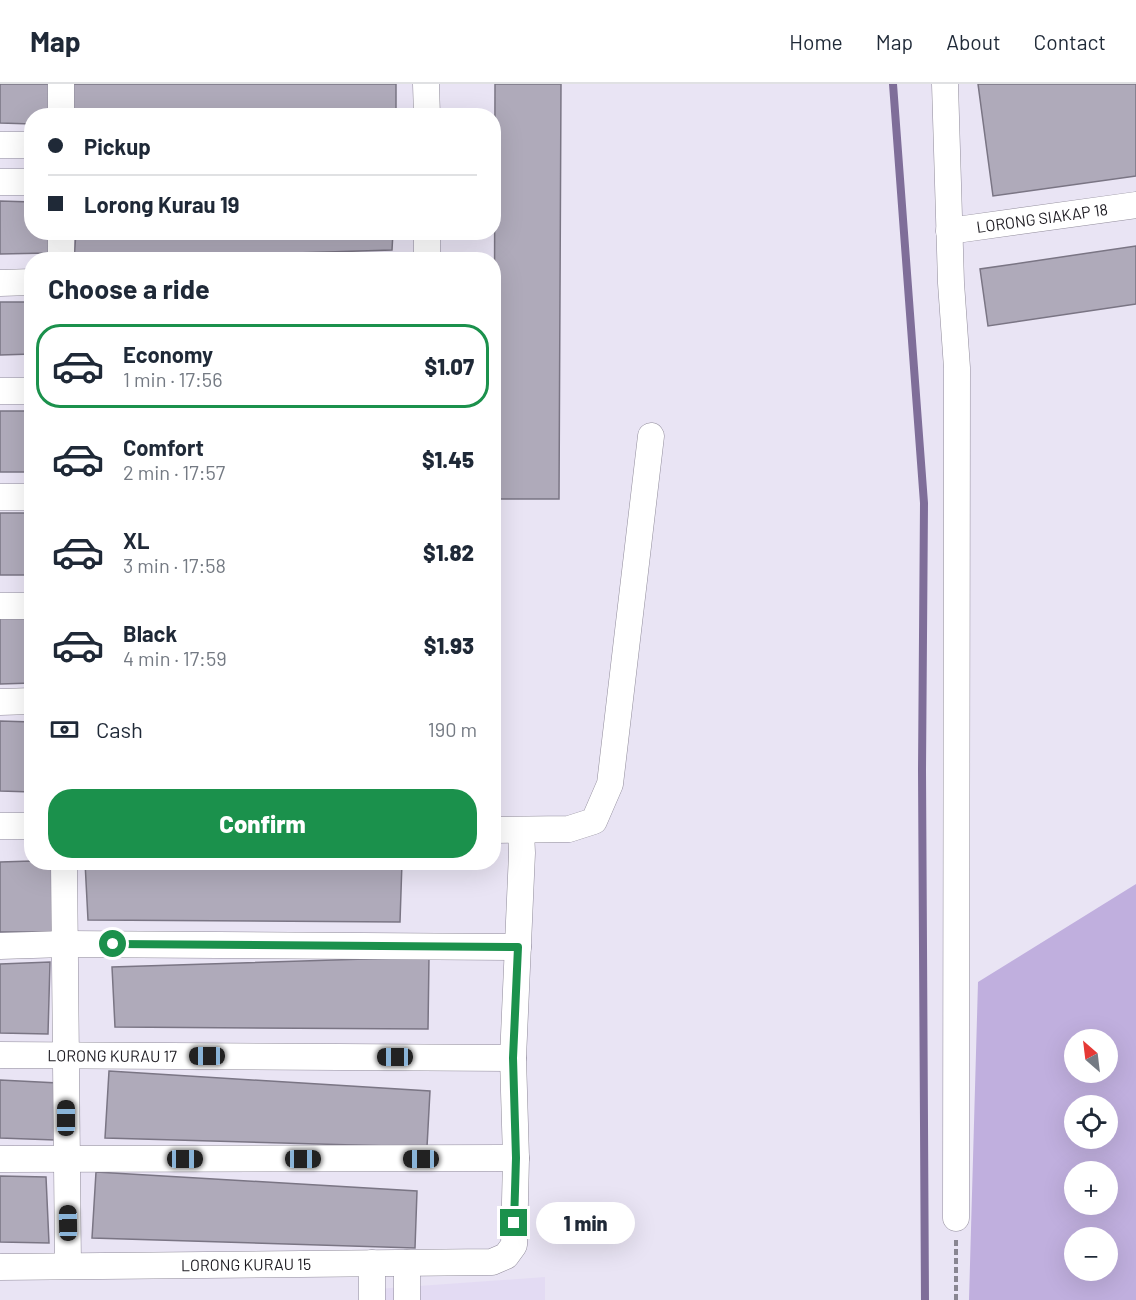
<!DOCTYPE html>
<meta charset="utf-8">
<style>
:root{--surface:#fff;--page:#f6f6f7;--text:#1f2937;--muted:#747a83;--line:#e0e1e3;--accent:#1b914c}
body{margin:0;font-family:Barlow,sans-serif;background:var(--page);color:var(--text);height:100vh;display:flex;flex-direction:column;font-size:22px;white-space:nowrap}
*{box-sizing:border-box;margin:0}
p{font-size:20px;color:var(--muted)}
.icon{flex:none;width:33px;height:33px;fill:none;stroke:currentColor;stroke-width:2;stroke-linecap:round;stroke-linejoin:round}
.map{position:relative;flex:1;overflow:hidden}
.sheet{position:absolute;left:24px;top:168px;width:477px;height:618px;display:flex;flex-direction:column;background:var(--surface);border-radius:24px;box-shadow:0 6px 24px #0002}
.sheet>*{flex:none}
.hud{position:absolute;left:24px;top:24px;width:477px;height:132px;border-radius:24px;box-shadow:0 6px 24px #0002;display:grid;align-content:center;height:132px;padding:0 24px;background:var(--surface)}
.needle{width:39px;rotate:332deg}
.buttons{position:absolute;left:1064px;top:945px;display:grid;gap:12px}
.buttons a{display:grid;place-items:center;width:54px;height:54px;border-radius:50%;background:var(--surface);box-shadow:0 6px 24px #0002;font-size:30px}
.end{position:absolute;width:27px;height:27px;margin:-14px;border:8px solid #1b914c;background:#fff;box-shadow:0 0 0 3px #fff}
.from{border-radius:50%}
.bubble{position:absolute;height:42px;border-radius:21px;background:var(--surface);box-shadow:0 6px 24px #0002;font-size:20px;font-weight:800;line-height:42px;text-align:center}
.car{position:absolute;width:18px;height:36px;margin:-18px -9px;border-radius:8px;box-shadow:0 0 4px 2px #0007;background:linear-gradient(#222 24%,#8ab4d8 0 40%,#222 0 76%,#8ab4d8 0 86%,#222 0)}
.hud b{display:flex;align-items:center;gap:21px;height:57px;font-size:22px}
.hud b+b{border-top:2px solid var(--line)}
.hud i{width:15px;height:15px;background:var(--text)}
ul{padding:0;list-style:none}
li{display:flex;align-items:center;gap:18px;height:84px;margin:0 12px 9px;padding:0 12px;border:3px solid transparent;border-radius:24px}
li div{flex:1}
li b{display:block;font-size:22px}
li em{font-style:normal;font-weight:800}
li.active{border-color:var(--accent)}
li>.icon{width:54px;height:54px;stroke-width:1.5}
h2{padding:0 24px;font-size:27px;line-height:72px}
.pay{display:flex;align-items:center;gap:15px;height:66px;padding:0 24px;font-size:22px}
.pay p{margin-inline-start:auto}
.primary-button{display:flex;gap:12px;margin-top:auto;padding:12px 24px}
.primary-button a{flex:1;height:69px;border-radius:24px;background:var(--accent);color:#fff;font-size:24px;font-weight:800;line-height:69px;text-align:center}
header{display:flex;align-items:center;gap:36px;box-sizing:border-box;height:84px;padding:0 30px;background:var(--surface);border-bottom:2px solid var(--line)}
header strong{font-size:28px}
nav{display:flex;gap:33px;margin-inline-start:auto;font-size:21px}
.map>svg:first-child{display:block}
.built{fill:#e3dbf3}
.green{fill:#c0afde;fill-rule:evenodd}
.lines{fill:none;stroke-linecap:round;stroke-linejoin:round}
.stream{stroke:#7f6e99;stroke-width:8}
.building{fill:#afaaba;stroke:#7a7584;stroke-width:1.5}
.minor-casing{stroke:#908b9a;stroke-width:27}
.path{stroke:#898691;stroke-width:4;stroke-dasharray:6 3;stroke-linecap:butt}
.minor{stroke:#fff;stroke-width:26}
.route{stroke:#1b914c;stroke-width:8}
.labels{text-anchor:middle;stroke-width:4.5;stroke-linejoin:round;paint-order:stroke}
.street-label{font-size:16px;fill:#1c1a20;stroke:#fff}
</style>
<header>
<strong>Map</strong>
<nav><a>Home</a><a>Map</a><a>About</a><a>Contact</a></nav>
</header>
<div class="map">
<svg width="1136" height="1216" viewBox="0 0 1136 1216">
<rect width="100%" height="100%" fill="#e9e4f4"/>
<!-- built -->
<polygon class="built" points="545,1193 545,1216 362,1216 363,1206"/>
<!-- green -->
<path class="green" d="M1136,800V1216H969L978,898ZM1074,956H1107V988H1074ZM1074,1022H1107V1054H1074ZM1074,1088H1107V1120H1074ZM1074,1154H1107V1186H1074Z"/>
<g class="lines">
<!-- stream -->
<polyline class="stream" points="893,0 924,419 922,686 925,1216"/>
</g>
<!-- building -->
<g class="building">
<polygon points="0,0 51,0 51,32 32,32 32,40 0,39"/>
<polygon points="70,0 396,0 396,32 69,32"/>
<polygon points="495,0 561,0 559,415 494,415"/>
<polygon points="978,0 1136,0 1136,92 993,112"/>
<polygon points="0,117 32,118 32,148 50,148 49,169 0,170"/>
<polygon points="76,148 393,148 392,166 74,176"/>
<polygon points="1136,162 1136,220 988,242 980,185"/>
<polygon points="0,218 32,218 32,270 0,271"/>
<rect x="0" y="327" width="32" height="61"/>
<rect x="0" y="429" width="32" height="62"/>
<polygon points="32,527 32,599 0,600 0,528"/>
<polygon points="0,637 32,638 32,708 0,707"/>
<polygon points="32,777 53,778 52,848 0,848 0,778"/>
<polygon points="85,778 402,778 400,838 88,836"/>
<polygon points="429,873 428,945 115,943 112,883"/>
<polygon points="50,878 48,950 0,949 0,880"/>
<polygon points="109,987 430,1007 427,1063 105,1054"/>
<polygon points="0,996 58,999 55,1056 0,1054"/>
<polygon points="96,1088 417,1107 415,1164 92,1154"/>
<polygon points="0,1092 46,1093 49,1159 0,1158"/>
</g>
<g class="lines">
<!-- minor casing -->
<g class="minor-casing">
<g id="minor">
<polyline points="61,0 61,32"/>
<polyline points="426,0 427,32"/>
<polyline points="945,0 951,199 957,284 956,1134"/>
<polyline points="0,61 32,61"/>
<polyline points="0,98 32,98"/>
<path id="s1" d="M949,147L1136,121"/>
<polyline points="61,148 61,176"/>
<polyline points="427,148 427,176"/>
<polyline points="0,199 32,198"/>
<polyline points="0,307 32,307"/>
<polyline points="0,413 32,413"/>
<polyline points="0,522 32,522"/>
<polyline points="0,618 32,617"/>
<polyline points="0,742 32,742"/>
<polyline points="494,746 569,745 594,737 610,700 651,352"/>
<polyline points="64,778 68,1181"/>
<polyline points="0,862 65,860 518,863"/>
<path id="s2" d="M0,971L513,974"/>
<polyline points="0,1075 516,1074"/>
<polyline points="407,1179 407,1216"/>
<path id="s3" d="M0,1183L492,1178L506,1172L514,1161L516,1074L513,974L522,769L521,747"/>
<polyline points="372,1216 372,1179"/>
</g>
</g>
<!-- path -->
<polyline class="path" points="956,1216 956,1156"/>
<!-- minor -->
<use href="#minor" class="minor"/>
</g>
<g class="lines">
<!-- route -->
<polyline class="route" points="113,860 518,863 513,974 516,1074 514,1139"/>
</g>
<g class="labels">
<!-- street labels -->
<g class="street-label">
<text dy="6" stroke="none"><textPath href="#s1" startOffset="94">LORONG SIAKAP 18</textPath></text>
<text dy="6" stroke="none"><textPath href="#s2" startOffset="112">LORONG KURAU 17</textPath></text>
<text dy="6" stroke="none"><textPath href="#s3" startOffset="246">LORONG KURAU 15</textPath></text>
</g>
</g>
</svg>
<div class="buttons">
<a><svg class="needle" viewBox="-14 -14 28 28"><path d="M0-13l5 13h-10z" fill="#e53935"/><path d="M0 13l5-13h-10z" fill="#747a83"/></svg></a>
<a><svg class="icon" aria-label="locate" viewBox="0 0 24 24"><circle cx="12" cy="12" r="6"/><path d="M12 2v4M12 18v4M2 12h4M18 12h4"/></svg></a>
<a>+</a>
<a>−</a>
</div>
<i class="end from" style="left:113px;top:860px"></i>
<i class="end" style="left:514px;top:1139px"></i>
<div class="bubble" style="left:536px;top:1118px;width:99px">1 min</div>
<i class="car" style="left:207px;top:972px;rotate:270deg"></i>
<i class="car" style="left:395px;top:973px;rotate:270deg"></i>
<i class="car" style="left:66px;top:1034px;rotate:0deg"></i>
<i class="car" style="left:185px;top:1075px;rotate:90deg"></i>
<i class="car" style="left:303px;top:1075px;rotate:90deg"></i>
<i class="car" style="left:421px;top:1075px;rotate:270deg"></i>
<i class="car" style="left:68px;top:1139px;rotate:359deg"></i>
<div class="hud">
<b><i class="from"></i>Pickup</b>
<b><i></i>Lorong Kurau 19</b>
</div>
<section class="sheet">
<h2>Choose a ride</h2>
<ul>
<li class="active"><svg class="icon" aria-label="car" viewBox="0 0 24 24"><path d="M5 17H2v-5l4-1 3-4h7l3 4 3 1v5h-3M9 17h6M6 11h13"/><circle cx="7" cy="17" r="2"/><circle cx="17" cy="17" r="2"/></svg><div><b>Economy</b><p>1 min · 17:56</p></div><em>$1.07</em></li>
<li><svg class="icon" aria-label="car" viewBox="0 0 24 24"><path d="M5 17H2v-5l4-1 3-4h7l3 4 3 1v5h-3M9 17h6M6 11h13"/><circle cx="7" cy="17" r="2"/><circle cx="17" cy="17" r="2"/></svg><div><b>Comfort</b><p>2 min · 17:57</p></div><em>$1.45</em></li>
<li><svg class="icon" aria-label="car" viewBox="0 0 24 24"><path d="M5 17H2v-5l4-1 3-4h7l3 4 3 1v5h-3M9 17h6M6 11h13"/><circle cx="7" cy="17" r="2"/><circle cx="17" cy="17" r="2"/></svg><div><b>XL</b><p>3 min · 17:58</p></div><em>$1.82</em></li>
<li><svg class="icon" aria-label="car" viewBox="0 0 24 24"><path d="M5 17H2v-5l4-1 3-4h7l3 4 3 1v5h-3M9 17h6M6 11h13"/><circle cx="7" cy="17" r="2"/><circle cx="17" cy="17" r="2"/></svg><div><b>Black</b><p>4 min · 17:59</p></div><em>$1.93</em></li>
</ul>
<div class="pay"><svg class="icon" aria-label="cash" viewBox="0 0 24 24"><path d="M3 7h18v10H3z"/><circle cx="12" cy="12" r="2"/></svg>Cash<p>190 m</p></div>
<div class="primary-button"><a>Confirm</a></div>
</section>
</div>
